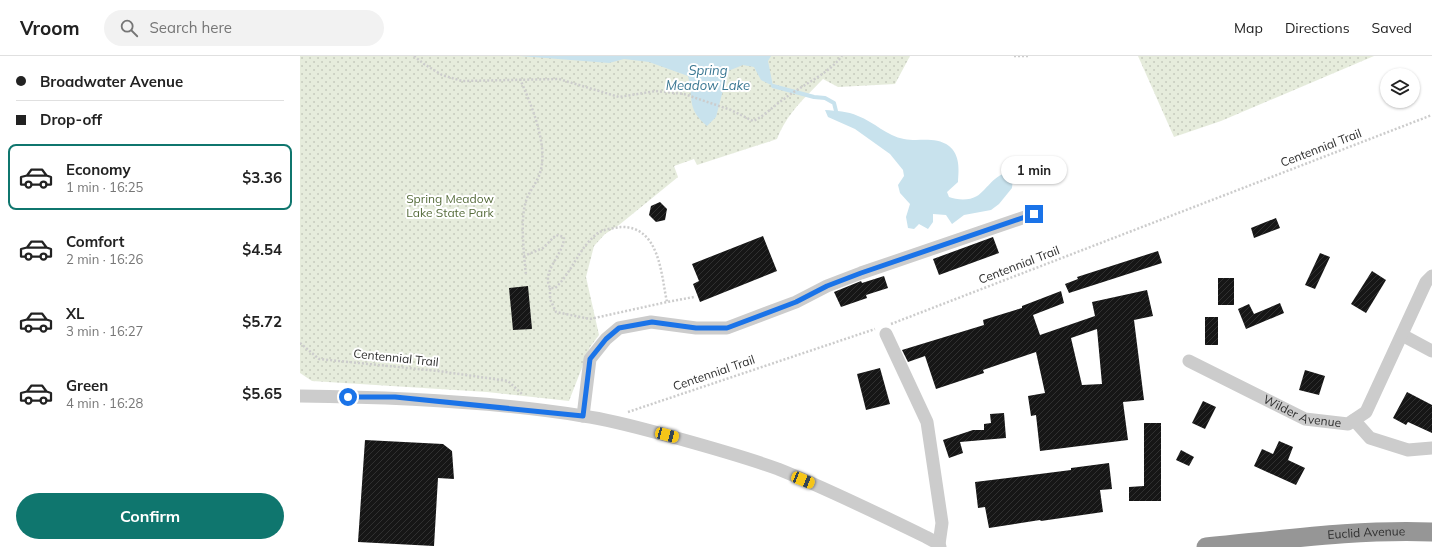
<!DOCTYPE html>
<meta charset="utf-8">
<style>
:root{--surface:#fff;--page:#f2f2f2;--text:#222;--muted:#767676;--line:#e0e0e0;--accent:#0f766e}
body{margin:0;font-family:Mulish,sans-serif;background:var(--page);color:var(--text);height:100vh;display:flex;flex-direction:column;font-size:15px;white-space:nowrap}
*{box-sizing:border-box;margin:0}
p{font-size:13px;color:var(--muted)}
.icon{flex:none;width:22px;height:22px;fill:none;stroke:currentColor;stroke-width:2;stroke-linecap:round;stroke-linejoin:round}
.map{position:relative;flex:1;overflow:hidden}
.sheet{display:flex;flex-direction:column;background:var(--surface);width:300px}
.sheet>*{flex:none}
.banner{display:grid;align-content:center;height:88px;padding:0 16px;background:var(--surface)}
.tools{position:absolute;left:1080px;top:12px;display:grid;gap:8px}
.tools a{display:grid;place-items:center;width:40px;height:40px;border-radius:50%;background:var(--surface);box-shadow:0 1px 3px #0004;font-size:20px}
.end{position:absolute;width:18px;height:18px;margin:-9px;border:5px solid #1a73e8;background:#fff;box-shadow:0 0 0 2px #fff}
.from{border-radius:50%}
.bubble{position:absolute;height:28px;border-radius:14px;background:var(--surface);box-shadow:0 1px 3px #0004;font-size:13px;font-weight:700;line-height:28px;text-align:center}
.car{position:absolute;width:12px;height:24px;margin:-12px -6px;border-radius:5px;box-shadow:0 0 3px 1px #0007;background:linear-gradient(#f5c518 24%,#345 0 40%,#f5c518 0 76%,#345 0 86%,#f5c518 0)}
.banner b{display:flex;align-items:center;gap:14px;height:38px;font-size:15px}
.banner b+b{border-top:1px solid var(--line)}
.banner i{width:10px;height:10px;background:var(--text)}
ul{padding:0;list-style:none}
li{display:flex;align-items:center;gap:12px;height:66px;margin:0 8px 6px;padding:0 8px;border:2px solid transparent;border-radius:8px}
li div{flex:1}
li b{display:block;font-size:15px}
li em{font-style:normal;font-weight:700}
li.active{border-color:var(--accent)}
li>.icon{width:36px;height:36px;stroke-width:1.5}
.action{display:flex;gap:8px;margin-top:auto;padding:8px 16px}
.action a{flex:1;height:46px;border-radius:24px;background:var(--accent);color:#fff;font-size:16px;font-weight:700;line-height:46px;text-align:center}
header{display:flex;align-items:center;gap:24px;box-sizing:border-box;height:56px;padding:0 20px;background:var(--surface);border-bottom:1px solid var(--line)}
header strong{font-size:19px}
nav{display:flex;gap:22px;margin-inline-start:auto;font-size:14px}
.search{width:280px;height:36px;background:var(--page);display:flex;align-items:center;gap:10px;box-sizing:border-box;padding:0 14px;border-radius:22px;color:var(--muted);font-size:15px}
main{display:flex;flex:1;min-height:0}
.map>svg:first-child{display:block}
.grass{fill:url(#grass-dots)}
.water{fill:#c8e2ed}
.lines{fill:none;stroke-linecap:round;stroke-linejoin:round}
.stream{stroke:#c8e2ed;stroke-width:4}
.building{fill:url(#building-hatch);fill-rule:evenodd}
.path{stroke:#ccc;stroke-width:2.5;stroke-dasharray:2 2;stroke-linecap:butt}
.minor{stroke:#ccc;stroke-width:13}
.highway{stroke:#969696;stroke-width:19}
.route{stroke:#1a73e8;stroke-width:5}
.labels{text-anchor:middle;stroke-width:4;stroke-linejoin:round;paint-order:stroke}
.street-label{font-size:12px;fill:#2f2f2f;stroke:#fff}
.park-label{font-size:12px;fill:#566c3b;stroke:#fff}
.water-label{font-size:13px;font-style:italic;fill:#3b7893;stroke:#fff}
</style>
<header>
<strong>Vroom</strong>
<div class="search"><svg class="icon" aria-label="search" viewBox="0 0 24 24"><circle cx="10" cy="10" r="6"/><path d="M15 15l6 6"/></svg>Search here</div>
<nav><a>Map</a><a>Directions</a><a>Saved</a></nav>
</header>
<main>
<section class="sheet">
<div class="banner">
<b><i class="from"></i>Broadwater Avenue</b>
<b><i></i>Drop-off</b>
</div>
<ul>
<li class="active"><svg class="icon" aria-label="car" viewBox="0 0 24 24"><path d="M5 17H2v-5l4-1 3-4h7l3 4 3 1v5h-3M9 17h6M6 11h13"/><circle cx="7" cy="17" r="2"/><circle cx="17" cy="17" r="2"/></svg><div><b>Economy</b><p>1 min · 16:25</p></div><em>$3.36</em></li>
<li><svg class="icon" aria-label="car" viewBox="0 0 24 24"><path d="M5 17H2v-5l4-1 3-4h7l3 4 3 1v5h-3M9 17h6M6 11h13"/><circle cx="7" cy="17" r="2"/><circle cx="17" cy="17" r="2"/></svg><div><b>Comfort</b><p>2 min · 16:26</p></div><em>$4.54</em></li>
<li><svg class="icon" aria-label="car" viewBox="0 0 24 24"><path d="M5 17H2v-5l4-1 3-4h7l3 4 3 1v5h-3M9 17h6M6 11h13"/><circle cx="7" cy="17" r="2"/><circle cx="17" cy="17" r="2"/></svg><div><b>XL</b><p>3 min · 16:27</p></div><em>$5.72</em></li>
<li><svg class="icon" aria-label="car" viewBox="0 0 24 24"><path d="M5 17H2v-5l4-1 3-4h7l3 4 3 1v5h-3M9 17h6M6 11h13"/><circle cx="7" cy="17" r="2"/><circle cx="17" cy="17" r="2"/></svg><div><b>Green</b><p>4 min · 16:28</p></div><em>$5.65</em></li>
</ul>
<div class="action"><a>Confirm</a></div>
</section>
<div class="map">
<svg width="1132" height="491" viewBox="0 0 1132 491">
<defs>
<pattern id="grass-dots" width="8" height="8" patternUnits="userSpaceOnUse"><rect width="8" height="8" fill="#e6ecdc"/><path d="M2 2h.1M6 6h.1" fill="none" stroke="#c6cbbd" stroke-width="1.8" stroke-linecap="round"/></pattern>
<pattern id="building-hatch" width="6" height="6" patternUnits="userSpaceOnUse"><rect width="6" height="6" fill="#161616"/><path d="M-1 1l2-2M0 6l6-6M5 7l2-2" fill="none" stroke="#303030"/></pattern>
</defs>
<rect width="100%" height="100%" fill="#fff"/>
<!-- grass -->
<g class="grass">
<path d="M0,0H610L595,28L538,31L523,23C503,44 488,56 477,83L397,109L394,103L374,110L378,121L319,169L305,178L294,190L286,221L299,279L290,291L269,345L187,336L12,325L0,317Z"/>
<polygon points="838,0 1074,0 921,65 874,81"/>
</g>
<!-- water -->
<g class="water">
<path d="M220,0H471L468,5L473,30L461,24L454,11L443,9L428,15L416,61L407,70C386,52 394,44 388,20L349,6L324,3L309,7Z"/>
<path d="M525,54C537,55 547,55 558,60C574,66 587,80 604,83C619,86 635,80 649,90C660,99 659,113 658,126L647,136L649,141C657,144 669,145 677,140C686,135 702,107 713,122L712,132L699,148L691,154L664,159L652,168L646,159L633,158V166L628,173L619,168L614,173L608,172L606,161L610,148L600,137L598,129L604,120L603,114L590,98L555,73L528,61Z"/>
</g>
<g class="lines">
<!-- stream -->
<polyline class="stream" points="473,30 514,41 525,42 534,47 536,55"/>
</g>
<!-- building -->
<g class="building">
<polygon points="360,146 367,153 365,164 356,166 349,159 351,150"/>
<polygon points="976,162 980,172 954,182 951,172"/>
<polygon points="463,180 477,215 400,246 393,228 399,225 392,208"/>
<polygon points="693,181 699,197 639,219 633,203"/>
<polygon points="858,195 862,207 769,237 765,228 778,223 777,221"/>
<polygon points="1020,197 1030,201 1015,233 1005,229"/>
<polygon points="1072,215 1086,224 1066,257 1051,248"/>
<polygon points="584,220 588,232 566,239 567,242 541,251 534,236 561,225 562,227"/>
<rect x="918" y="222" width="16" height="27"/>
<polygon points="228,230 232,273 213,274 209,232"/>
<path d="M847,234L853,260L834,264L844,344L823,346L828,384L740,395L736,359L731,360L728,340L745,337L736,296L683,314L684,317L636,333L625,300L608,306L602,294L684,269L683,264L722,252V250L761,235L764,247L733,259L740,279L795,260L792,246ZM797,273L802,328L782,329L771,282Z"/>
<polygon points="980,247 984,257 946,273 938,253 949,248 954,258"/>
<rect x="905" y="261" width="13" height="28"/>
<polygon points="580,312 590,348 566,354 557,318"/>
<polygon points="1005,314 1025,320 1019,339 999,334"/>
<polygon points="1107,336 1132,349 1132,377 1108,366 1106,369 1093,362"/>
<polygon points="903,345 916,351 905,373 892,367"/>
<polygon points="704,357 706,382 660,386 663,397 649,402 643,384 673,374 684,374 684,368 691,367 690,358"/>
<polygon points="844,367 861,367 861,445 829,445 829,431 844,430"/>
<polygon points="65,384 143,388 152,395 154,423 138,422 134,490 58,486"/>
<polygon points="979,385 993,391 988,404 1005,412 996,429 954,410 962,393 973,398"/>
<polygon points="881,394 894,401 889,410 876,404"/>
<polygon points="809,407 812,433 800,434 803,456 741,465 740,464 689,472 685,451 678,452 675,426 771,414 771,412"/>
</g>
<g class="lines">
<!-- path -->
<g class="path">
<path d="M114,0L124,8L142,19L162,25L259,23L319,41L356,35L384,38L431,54L453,65C465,60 473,50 484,43C503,28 526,20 542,0"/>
<polyline points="714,0 730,0"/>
<path d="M220,23C231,48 249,90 240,117C237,127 229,135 226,145C221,161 223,182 224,200L243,192L256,179L264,181C264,199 241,214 250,232H255C272,217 279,191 298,177C304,173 314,172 321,171C360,170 361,219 367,246L394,241"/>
<polyline points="224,200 226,219"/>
<polyline points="250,232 250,243 256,256 290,263 367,246"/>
<polyline points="591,268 1132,59"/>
<polyline points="0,287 19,303 138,315 208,325 223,339"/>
<polyline points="328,356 575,273"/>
</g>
<!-- minor -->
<g class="minor">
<polyline points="586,278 627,366 642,467 639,488"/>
<polyline points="1102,279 1132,295"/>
<path id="s1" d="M889,305L1005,363L1048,368L1066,356L1126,226L1132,220"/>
<path d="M0,340C94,341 190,345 283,360C312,364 340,372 369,380C405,390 442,400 478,413C528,433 577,457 626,481L639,488L640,491"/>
<polyline points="283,360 290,303 306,283 319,272 351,266 396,272 427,272 496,246 527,230 561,217 734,158"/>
<polyline points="1054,364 1070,382 1108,394 1132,392"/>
</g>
<!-- highway -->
<path class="highway" id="s2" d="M906,491C981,484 1057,473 1132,476"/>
</g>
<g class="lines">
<!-- route -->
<polyline class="route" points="48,341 95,341 283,360 290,303 306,283 319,272 352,266 396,272 427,272 496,246 527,230 561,217 734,158"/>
</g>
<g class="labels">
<!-- street labels -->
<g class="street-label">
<text transform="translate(1021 92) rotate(-21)" y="4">Centennial Trail</text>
<text transform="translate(719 209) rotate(-21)" y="4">Centennial Trail</text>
<text transform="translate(96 302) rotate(6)" y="4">Centennial Trail</text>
<text transform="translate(414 317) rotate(-19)" y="4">Centennial Trail</text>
<text dy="4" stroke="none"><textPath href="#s1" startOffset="125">Wilder Avenue</textPath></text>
<text dy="4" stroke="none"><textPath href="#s2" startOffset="161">Euclid Avenue</textPath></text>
</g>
<!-- park labels -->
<g class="park-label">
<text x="150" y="147">Spring Meadow<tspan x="150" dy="14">Lake State Park</tspan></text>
</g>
<!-- water labels -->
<g class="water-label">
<text x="408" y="19">Spring<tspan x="408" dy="15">Meadow Lake</tspan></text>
</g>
</g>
</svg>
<div class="tools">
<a><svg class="icon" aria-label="layers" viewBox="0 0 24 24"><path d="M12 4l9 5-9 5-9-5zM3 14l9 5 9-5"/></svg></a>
</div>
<i class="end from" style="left:48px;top:341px"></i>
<i class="end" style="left:734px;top:158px"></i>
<div class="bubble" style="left:701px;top:100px;width:66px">1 min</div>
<i class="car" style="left:367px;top:379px;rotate:105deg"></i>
<i class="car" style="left:503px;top:424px;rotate:112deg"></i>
</div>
</main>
